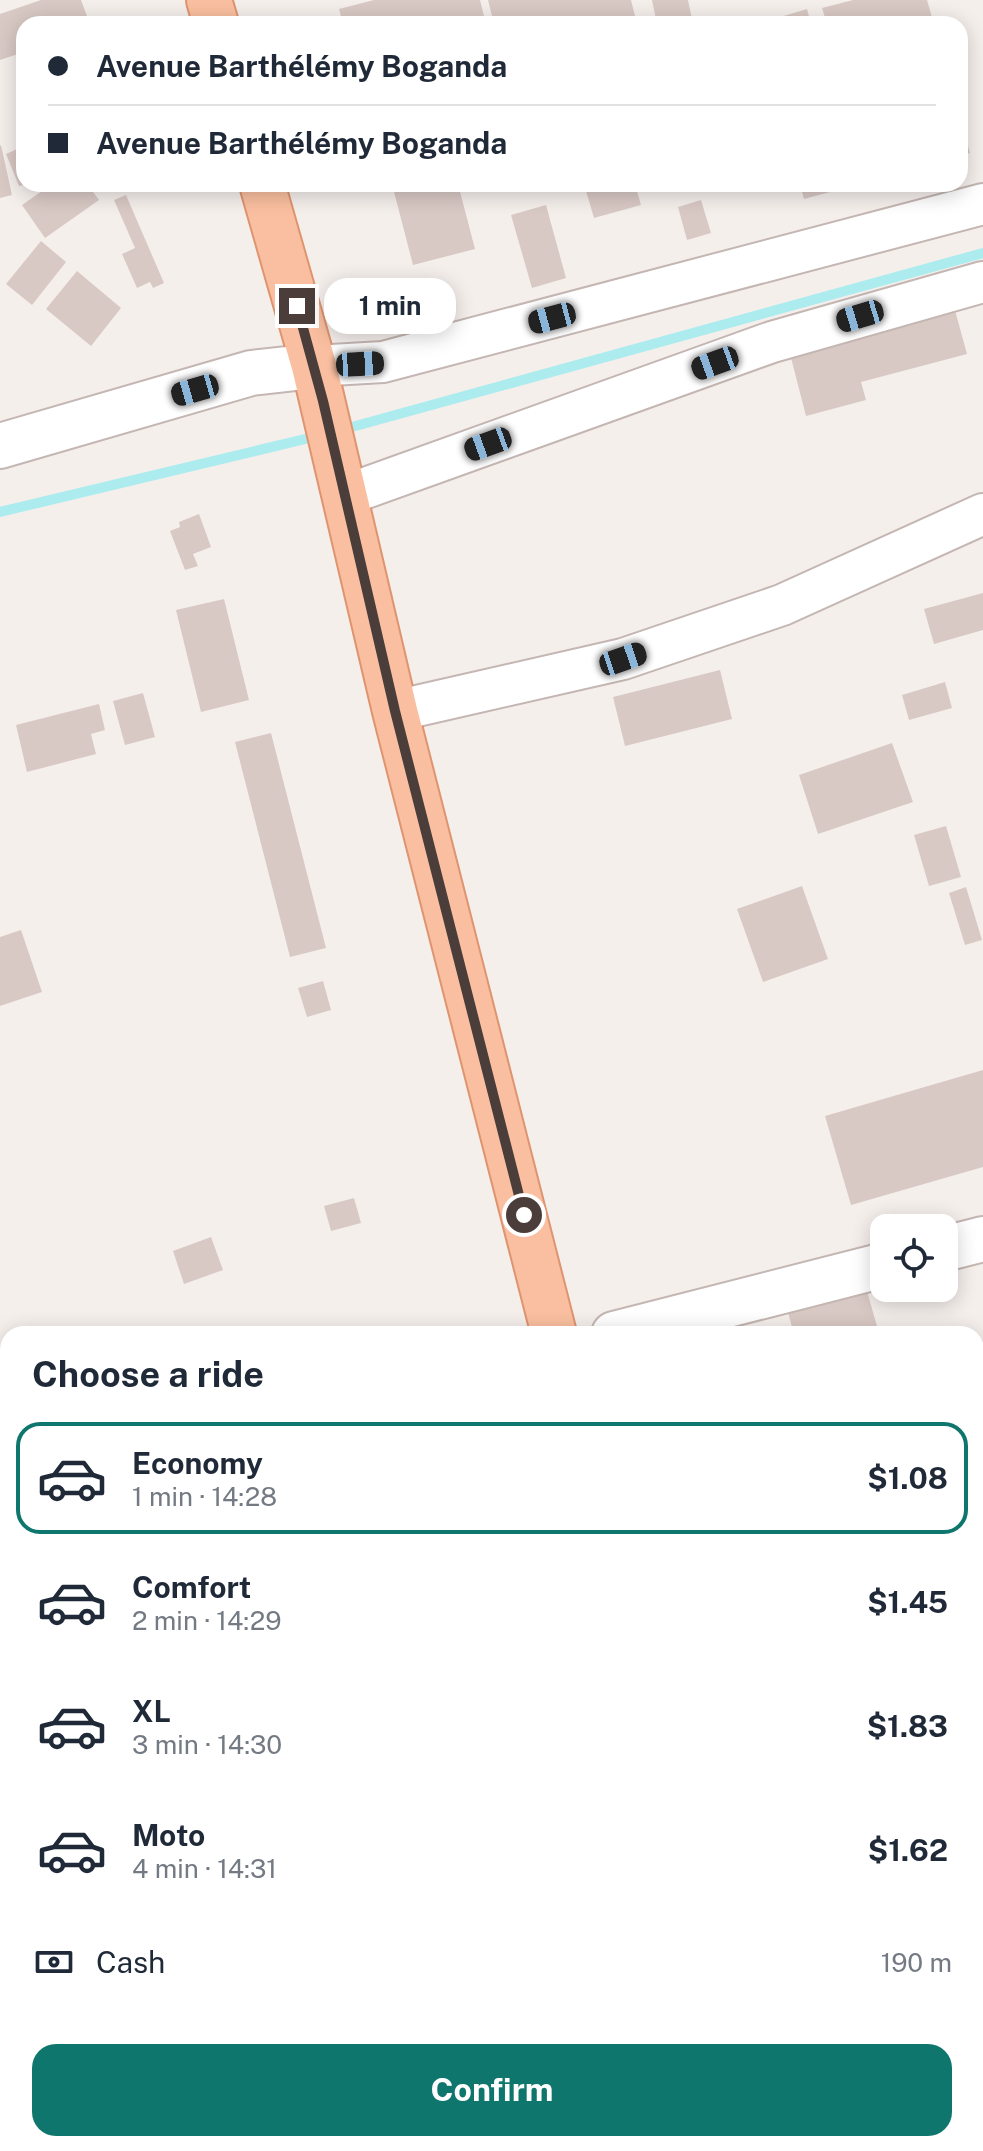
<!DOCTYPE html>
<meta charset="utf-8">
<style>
:root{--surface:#fff;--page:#f2f2f3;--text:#1f2937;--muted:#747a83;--line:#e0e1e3;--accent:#0f766e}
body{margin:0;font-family:"Public Sans",sans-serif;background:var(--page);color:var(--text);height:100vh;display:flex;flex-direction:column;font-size:30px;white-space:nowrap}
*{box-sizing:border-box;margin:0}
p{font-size:26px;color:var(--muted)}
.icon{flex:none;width:44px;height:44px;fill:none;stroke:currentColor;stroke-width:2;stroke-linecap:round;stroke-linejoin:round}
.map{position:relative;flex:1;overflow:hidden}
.panel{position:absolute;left:0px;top:1326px;width:984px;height:826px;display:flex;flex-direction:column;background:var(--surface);border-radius:24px 24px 0 0;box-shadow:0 4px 20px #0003}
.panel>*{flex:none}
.hud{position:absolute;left:16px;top:16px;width:952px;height:176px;border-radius:24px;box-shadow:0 4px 20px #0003;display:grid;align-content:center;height:176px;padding:0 32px;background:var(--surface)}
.buttons{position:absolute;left:870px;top:1214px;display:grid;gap:16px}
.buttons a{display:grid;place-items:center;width:88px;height:88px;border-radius:16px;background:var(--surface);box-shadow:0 4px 20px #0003;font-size:40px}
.end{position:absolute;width:36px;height:36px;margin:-18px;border:10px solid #4a3d3a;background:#fff;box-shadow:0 0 0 4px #fff}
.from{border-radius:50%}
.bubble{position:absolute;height:56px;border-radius:24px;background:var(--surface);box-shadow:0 4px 20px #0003;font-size:26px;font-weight:700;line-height:56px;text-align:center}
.car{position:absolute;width:24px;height:48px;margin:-24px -12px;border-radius:10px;box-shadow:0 0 6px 2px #0007;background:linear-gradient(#222 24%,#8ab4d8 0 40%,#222 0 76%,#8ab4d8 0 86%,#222 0)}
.hud b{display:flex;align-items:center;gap:28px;height:76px;font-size:30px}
.hud b+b{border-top:2px solid var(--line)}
.hud i{width:20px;height:20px;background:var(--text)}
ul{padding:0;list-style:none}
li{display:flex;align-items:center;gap:24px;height:112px;margin:0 16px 12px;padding:0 16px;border:4px solid transparent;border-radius:24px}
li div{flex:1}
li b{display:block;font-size:30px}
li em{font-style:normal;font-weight:700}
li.active{border-color:var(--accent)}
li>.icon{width:72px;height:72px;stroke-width:1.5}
h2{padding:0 32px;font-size:36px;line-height:96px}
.pay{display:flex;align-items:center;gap:20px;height:88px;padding:0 32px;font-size:30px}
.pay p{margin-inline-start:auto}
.cta{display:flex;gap:16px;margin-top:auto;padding:16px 32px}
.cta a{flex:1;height:92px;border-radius:24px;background:var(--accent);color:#fff;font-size:32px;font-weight:700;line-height:92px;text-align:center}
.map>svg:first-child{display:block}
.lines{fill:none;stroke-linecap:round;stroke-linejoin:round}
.stream{stroke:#acecee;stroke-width:10}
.building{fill:#d9c9c5}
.service-casing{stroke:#c4b6b2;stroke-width:24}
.minor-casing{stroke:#c4b6b2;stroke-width:44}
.tertiary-casing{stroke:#c4b6b2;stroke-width:48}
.primary-casing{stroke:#df9470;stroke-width:48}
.service{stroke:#fff;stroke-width:20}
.minor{stroke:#fff;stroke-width:40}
.tertiary{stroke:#fff;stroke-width:44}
.primary{stroke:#fabfa0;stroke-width:44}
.route{stroke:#4a3d3a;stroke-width:10}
</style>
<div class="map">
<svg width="983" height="2151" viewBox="0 0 983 2151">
<rect width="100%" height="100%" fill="#f5efec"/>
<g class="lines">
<!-- stream -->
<g class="stream">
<polyline points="341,430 983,253"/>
<polyline points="0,512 322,435"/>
</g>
</g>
<!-- building -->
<g class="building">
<polygon points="41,0 81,0 90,24 24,24 24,52 0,60 0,14"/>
<polygon points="374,0 480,0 486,24 343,24 339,9"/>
<polygon points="488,0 631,0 637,24 494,24"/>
<polygon points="652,0 688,0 693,24 657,24"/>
<polygon points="853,0 927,0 934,24 827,24 822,8"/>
<polygon points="807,9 811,24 760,24 760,23"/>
<polygon points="960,119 970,153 960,156"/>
<polygon points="1,145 12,195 0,198 0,146"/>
<polygon points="24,146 24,185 19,186 6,154"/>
<polygon points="52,184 87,184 99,200 45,238 22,205"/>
<polygon points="392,184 458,184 475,249 413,265"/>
<polygon points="584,184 635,184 641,205 594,218"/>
<polygon points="800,184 855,184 856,185 804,199"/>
<polygon points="126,195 164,283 153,288 150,282 137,288 122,254 135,248 114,200"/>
<polygon points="701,200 711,233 687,240 678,207"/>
<polygon points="546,205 566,278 532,288 511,215"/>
<polygon points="41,241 66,262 32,305 6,284"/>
<polygon points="77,271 121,308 91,346 46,309"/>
<polygon points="953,303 967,354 861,382 866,400 806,416 788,346"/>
<polygon points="199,514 211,547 193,554 198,566 185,570 170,531 180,527 179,522"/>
<polygon points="983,593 983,630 934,644 924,609"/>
<polygon points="224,599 249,700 201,712 176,610"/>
<polygon points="720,670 732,719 625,746 613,697"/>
<polygon points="945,682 952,708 909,720 902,695"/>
<polygon points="143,693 155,737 125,745 113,701"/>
<polygon points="99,704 105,730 91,734 96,754 27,772 16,725"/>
<polygon points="271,733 326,948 290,957 235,742"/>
<polygon points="892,743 913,802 818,834 799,775"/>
<polygon points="946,826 961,877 929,886 914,835"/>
<polygon points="802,886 828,959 763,982 737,909"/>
<polygon points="966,887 982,940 965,945 949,893"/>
<polygon points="21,930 42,992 0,1006 0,937"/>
<polygon points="323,981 331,1010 307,1017 298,988"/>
<polygon points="983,1070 983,1167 851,1205 825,1116"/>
<polygon points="354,1198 361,1223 331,1231 324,1206"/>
<polygon points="211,1237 223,1270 184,1284 173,1251"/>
<polygon points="866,1288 877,1326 848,1334 794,1334 787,1309"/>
<polygon points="983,1429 983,1540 976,1541 976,1431"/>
<polygon points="983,1708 983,1791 976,1776 976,1711"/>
<polygon points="133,2144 202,2144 202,2145 178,2151 134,2151"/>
<polygon points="409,2144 628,2144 629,2151 386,2151"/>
</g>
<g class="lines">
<!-- service casing -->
<g class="service-casing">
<polyline id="service" points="976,2107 983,2108"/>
</g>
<!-- minor casing -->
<g class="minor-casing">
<g id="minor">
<polyline points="314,366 383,362 983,204"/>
<polyline points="346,495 772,342 983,282"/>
<polyline points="395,711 623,659 782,605 983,514"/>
<polyline points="0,1811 8,1808"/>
</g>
</g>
<!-- tertiary casing -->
<g class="tertiary-casing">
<g id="tertiary">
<polyline points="0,446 251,373 314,366"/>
<polyline points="944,1249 983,1239"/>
<polyline points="614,1334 884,1265"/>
</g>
</g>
<!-- primary casing -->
<g class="primary-casing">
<g id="primary">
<polyline points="209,0 216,24"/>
<polyline points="262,184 314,366 395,711 554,1334"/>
<polyline points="762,2144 764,2151"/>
</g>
</g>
<!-- service -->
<use href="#service" class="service"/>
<!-- minor -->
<use href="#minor" class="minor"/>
<!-- tertiary -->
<use href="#tertiary" class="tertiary"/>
<!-- primary -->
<use href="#primary" class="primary"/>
</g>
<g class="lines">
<!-- route -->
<polyline class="route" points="297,306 323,401 395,711 524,1215"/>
</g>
</svg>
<div class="buttons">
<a><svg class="icon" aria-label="locate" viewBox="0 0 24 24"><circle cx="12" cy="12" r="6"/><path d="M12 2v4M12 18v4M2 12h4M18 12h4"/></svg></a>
</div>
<i class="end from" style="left:524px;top:1215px"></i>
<i class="end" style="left:297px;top:306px"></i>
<div class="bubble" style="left:324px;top:278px;width:132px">1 min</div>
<i class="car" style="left:860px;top:316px;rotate:253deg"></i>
<i class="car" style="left:552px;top:318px;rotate:255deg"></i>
<i class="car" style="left:715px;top:363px;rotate:250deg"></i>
<i class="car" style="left:360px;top:364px;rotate:87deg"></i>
<i class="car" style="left:195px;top:390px;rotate:254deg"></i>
<i class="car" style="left:488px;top:444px;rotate:250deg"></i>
<i class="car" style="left:623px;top:659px;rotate:71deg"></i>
<div class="hud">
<b><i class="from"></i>Avenue Barthélémy Boganda</b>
<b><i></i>Avenue Barthélémy Boganda</b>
</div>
<section class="panel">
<h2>Choose a ride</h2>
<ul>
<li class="active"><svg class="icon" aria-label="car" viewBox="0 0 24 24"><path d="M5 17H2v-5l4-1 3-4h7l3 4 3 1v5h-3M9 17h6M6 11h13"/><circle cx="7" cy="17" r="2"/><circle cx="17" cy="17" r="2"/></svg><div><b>Economy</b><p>1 min · 14:28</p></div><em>$1.08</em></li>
<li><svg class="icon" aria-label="car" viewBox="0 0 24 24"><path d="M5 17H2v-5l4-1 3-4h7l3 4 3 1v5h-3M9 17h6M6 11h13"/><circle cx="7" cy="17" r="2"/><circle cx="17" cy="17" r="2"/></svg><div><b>Comfort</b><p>2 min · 14:29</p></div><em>$1.45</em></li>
<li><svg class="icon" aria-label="car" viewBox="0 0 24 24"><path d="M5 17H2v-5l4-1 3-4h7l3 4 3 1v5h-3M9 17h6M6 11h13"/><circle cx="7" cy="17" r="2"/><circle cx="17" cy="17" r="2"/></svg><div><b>XL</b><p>3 min · 14:30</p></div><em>$1.83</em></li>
<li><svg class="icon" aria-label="car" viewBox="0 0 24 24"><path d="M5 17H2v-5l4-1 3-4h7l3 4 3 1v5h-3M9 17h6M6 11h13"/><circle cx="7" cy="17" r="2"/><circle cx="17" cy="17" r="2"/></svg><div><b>Moto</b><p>4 min · 14:31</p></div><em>$1.62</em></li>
</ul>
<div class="pay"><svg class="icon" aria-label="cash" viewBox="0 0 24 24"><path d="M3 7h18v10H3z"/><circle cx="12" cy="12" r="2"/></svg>Cash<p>190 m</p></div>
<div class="cta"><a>Confirm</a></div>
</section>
</div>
